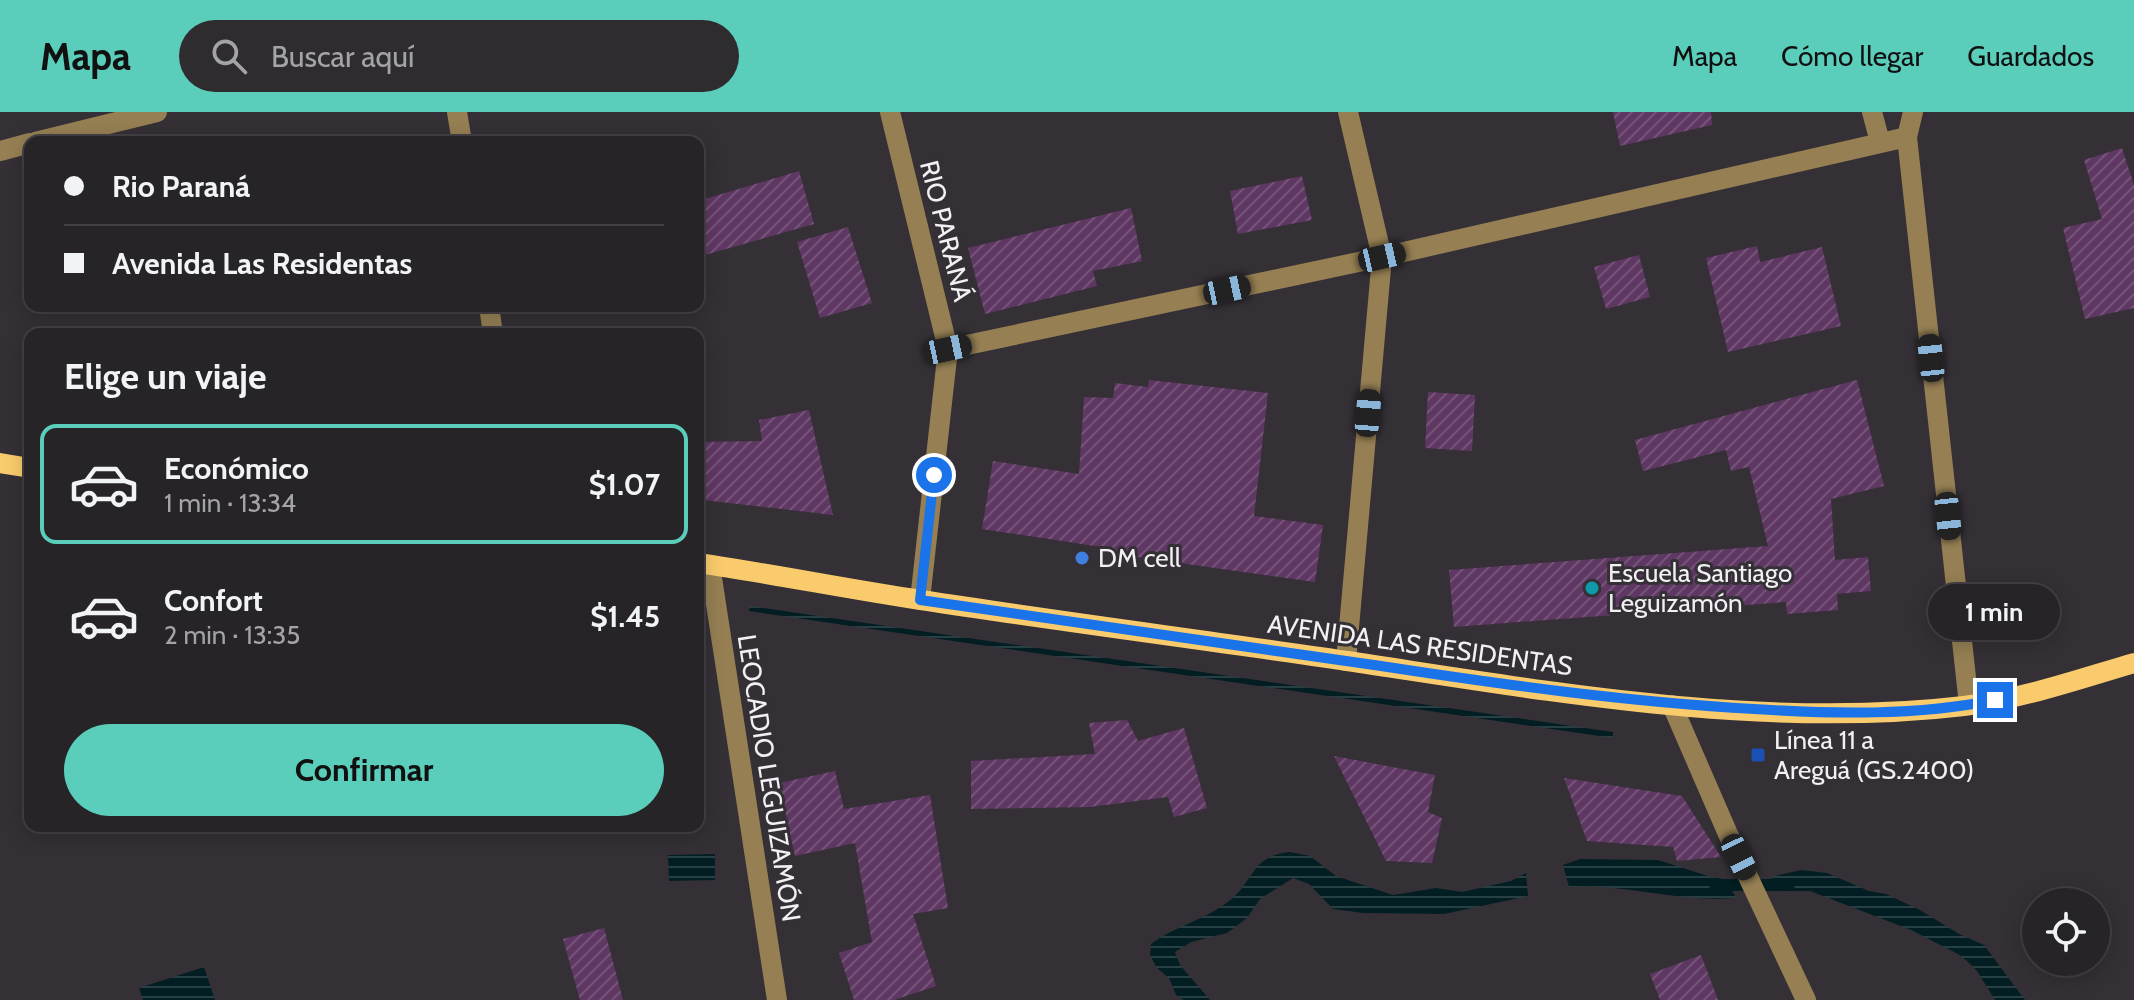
<!DOCTYPE html>
<html lang="es">
<meta charset="utf-8">
<style>
:root{--surface:#272428;--page:#2f2c30;--text:#f1f3f6;--muted:#a4a4a8;--line:#434145;--accent:#5bcebb}
body{margin:0;font-family:Cabin,sans-serif;background:var(--page);color:var(--text);height:100vh;display:flex;flex-direction:column;font-size:30px;white-space:nowrap}
*{box-sizing:border-box;margin:0}
p{font-size:26px;color:var(--muted)}
.icon{flex:none;width:44px;height:44px;fill:none;stroke:currentColor;stroke-width:2;stroke-linecap:round;stroke-linejoin:round}
.map{position:relative;flex:1;overflow:hidden}
.panel{position:absolute;left:24px;top:216px;width:680px;height:504px;display:flex;flex-direction:column;background:var(--surface);border-radius:16px;box-shadow:0 4px 20px #0003,0 0 0 2px var(--line)}
.panel>*{flex:none}
.banner{position:absolute;left:24px;top:24px;width:680px;height:176px;border-radius:16px;box-shadow:0 4px 20px #0003,0 0 0 2px var(--line);display:grid;align-content:center;height:176px;padding:0 40px;background:var(--surface)}
.fabs{position:absolute;left:2022px;top:776px;display:grid;gap:16px}
.fabs a{display:grid;place-items:center;width:88px;height:88px;border-radius:50%;background:var(--surface);box-shadow:0 4px 20px #0003,0 0 0 2px var(--line);font-size:40px}
.end{position:absolute;width:36px;height:36px;margin:-18px;border:10px solid #1a73e8;background:#fff;box-shadow:0 0 0 4px #fff}
.from{border-radius:50%}
.bubble{position:absolute;height:56px;border-radius:28px;background:var(--surface);box-shadow:0 4px 20px #0003,0 0 0 2px var(--line);font-size:26px;font-weight:700;line-height:56px;text-align:center}
.car{position:absolute;width:24px;height:48px;margin:-24px -12px;border-radius:10px;box-shadow:0 0 6px 2px #0007;background:linear-gradient(#222 24%,#8ab4d8 0 40%,#222 0 76%,#8ab4d8 0 86%,#222 0)}
.banner b{display:flex;align-items:center;gap:28px;height:76px;font-size:30px}
.banner b+b{border-top:2px solid var(--line)}
.banner i{width:20px;height:20px;background:var(--text)}
ul{padding:0;list-style:none}
li{display:flex;align-items:center;gap:24px;height:120px;margin:0 16px 12px;padding:0 24px;border:4px solid transparent;border-radius:16px}
li div{flex:1}
li b{display:block;font-size:30px}
li em{font-style:normal;font-weight:700}
li.on{border-color:var(--accent)}
li>.icon{width:72px;height:72px;stroke-width:1.5}
h2{padding:0 40px;font-size:36px;line-height:96px}
.primary-button{display:flex;gap:16px;margin-top:auto;padding:16px 40px}
.primary-button a{flex:1;height:92px;border-radius:48px;background:var(--accent);color:#111;font-size:32px;font-weight:700;line-height:92px;text-align:center}
header{display:flex;align-items:center;gap:48px;box-sizing:border-box;height:112px;padding:0 40px;background:var(--accent);color:#111}
header strong{font-size:38px}
nav{display:flex;gap:44px;margin-inline-start:auto;font-size:28px}
.search{width:560px;height:72px;background:var(--page);display:flex;align-items:center;gap:20px;box-sizing:border-box;padding:0 28px;border-radius:44px;color:var(--muted);font-size:30px}
.map>svg:first-child{display:block}
.water{fill:url(#water-rules)}
.lines{fill:none;stroke-linecap:round;stroke-linejoin:round}
.stream{stroke:#031e23;stroke-width:12}
.building{fill:url(#building-hatch)}
.minor{stroke:#957f53;stroke-width:20}
.major{stroke:#f9cb6c;stroke-width:20}
.route{stroke:#1a73e8;stroke-width:10}
.shop-dot{fill:#3f7fe0;stroke:#343036;stroke-width:3}
.culture-dot{fill:#0f9aa8;stroke:#343036;stroke-width:3}
.transit-dot{fill:#1a4fb4;stroke:#343036;stroke-width:3}
.labels{text-anchor:middle;stroke-width:6;stroke-linejoin:round;paint-order:stroke}
.street-label{font-size:26px;fill:#f2f0f3;stroke:#343036}
.poi-label{font-size:26px;fill:#f2f0f3;stroke:#343036;text-anchor:start}
</style>
<header>
<strong>Mapa</strong>
<div class="search"><svg class="icon" aria-label="search" viewBox="0 0 24 24"><circle cx="10" cy="10" r="6"/><path d="M15 15l6 6"/></svg>Buscar aquí</div>
<nav><a>Mapa</a><a>Cómo llegar</a><a>Guardados</a></nav>
</header>
<div class="map">
<svg width="2134" height="888" viewBox="0 0 2134 888">
<defs>
<pattern id="water-rules" width="6" height="5" patternUnits="userSpaceOnUse" patternTransform="scale(2)"><rect width="6" height="5" fill="#031e23"/><path d="M0 2.5h6" fill="none" stroke="#283f43"/></pattern>
<pattern id="building-hatch" width="6" height="6" patternUnits="userSpaceOnUse" patternTransform="scale(2)"><rect width="6" height="6" fill="#5f3763"/><path d="M-1 1l2-2M0 6l6-6M5 7l2-2" fill="none" stroke="#76547a"/></pattern>
</defs>
<rect width="100%" height="100%" fill="#343036"/>
<!-- water -->
<g class="water">
<polygon points="750,494 1613,620 1613,626 749,499"/>
<path d="M1290,740L1310,744L1336,764L1393,783L1436,776L1462,780L1511,769L1526,761L1528,784L1444,802L1363,801L1333,797L1309,772L1293,766L1260,787L1247,806L1227,821L1191,830L1175,840L1180,853L1210,888H1184L1176,883L1169,866L1157,856L1150,843L1151,832C1175,814 1205,808 1229,789C1255,769 1250,744 1290,740Z"/>
<polygon points="715,742 715,768 669,769 668,743"/>
<path d="M1580,747L1658,748L1708,764L1727,768L1736,786C1680,791 1625,771 1569,775L1563,753Z"/>
<polygon points="1801,758 1827,761 1869,779 1886,782 1920,798 1959,822 1984,833 2025,888 1995,888 1977,859 1967,849 1958,842 1911,818 1810,779 1776,779 1771,765"/>
<polygon points="204,855 215,888 143,888 139,876"/>
</g>
<g class="lines">
<!-- stream -->
<polyline class="stream" points="1715,773 1789,773"/>
</g>
<!-- building -->
<g class="building">
<polygon points="1613,0 1711,0 1712,13 1620,34"/>
<polygon points="2122,36 2134,73 2134,196 2085,207 2063,116 2102,107 2084,48"/>
<polygon points="799,59 814,112 698,145 698,89"/>
<polygon points="1302,64 1312,108 1238,122 1230,79"/>
<polygon points="1131,96 1142,149 1093,159 1097,174 985,202 968,136"/>
<polygon points="848,115 872,191 820,206 797,130"/>
<polygon points="1757,134 1760,150 1822,135 1841,214 1728,240 1706,146"/>
<polygon points="1639,143 1650,185 1606,197 1594,155"/>
<polygon points="1149,268 1268,281 1254,404 1323,413 1315,470 1115,442 1115,437 982,417 993,349 1079,362 1084,285 1113,286 1115,271 1148,275"/>
<polygon points="1857,268 1884,374 1831,387 1835,448 1868,445 1871,479 1837,482 1838,498 1787,502 1786,490 1454,515 1449,458 1768,434 1749,355 1731,359 1726,338 1643,359 1635,328"/>
<polygon points="1428,280 1475,283 1472,339 1425,336"/>
<polygon points="809,298 833,403 704,388 698,351 698,330 762,329 759,308"/>
<polygon points="1127,608 1138,629 1184,616 1207,696 1174,705 1168,685 1090,695 971,697 971,649 1095,642 1089,611"/>
<polygon points="1334,644 1435,663 1428,700 1442,706 1432,751 1386,749"/>
<polygon points="835,659 844,697 930,683 948,796 913,802 936,874 894,888 854,888 839,841 872,830 855,731 795,744 779,671"/>
<polygon points="1564,666 1682,684 1721,745 1677,749 1673,735 1587,729"/>
<polygon points="604,816 623,888 580,888 563,827"/>
<polygon points="1701,843 1718,888 1660,888 1650,862"/>
</g>
<g class="lines">
<!-- minor -->
<g class="minor">
<polyline points="457,0 462,30"/>
<polyline points="890,0 948,237 920,488"/>
<polyline points="1872,0 1880,30"/>
<polyline points="1913,0 1907,25 1969,593"/>
<polyline points="35,30 157,0"/>
<polyline points="0,39 30,31"/>
<polyline points="489,194 493,222"/>
<polyline points="948,237 1382,145 1907,25"/>
<polyline points="710,453 777,888"/>
<polyline points="1346,549 1382,145 1348,0"/>
<polyline points="1672,593 1728,722 1806,888"/>
</g>
<!-- major -->
<g class="major">
<polyline points="0,351 30,356"/>
<path d="M698,451C773,462 847,477 921,488C1063,510 1205,528 1347,549C1548,579 1761,618 1964,594C2022,587 2079,567 2134,551"/>
</g>
</g>
<g class="lines">
<!-- route -->
<path class="route" d="M934,363L920,488C1074,510 1228,531 1381,554C1505,573 1629,590 1754,597C1834,602 1916,604 1995,588"/>
</g>
<!-- markers -->
<circle class="shop-dot" cx="1082" cy="446" r="8"/>
<circle class="culture-dot" cx="1592" cy="476" r="8"/>
<rect class="transit-dot" x="1750" y="635" width="16" height="16" rx="4"/>
<g class="labels">
<!-- street labels -->
<g class="street-label">
<text transform="translate(946 119) rotate(76)" y="9">RIO PARANÁ</text>
<text transform="translate(1420 533) rotate(8)" y="9">AVENIDA LAS RESIDENTAS</text>
<text transform="translate(769 666) rotate(81)" y="9">LEOCADIO LEGUIZAMÓN</text>
</g>
<!-- poi labels -->
<g class="poi-label">
<text x="1098" y="455">DM cell</text>
<text x="1608" y="470">Escuela Santiago<tspan x="1608" dy="30">Leguizamón</tspan></text>
<text x="1774" y="637">Línea 11 a<tspan x="1774" dy="30">Areguá (GS.2400)</tspan></text>
</g>
</g>
</svg>
<div class="fabs">
<a><svg class="icon" aria-label="locate" viewBox="0 0 24 24"><circle cx="12" cy="12" r="6"/><path d="M12 2v4M12 18v4M2 12h4M18 12h4"/></svg></a>
</div>
<i class="end from" style="left:934px;top:363px"></i>
<i class="end" style="left:1995px;top:588px"></i>
<div class="bubble" style="left:1928px;top:472px;width:132px">1 min</div>
<i class="car" style="left:1382px;top:145px;rotate:77deg"></i>
<i class="car" style="left:1227px;top:178px;rotate:78deg"></i>
<i class="car" style="left:948px;top:237px;rotate:78deg"></i>
<i class="car" style="left:1931px;top:246px;rotate:354deg"></i>
<i class="car" style="left:1368px;top:301px;rotate:5deg"></i>
<i class="car" style="left:1948px;top:404px;rotate:174deg"></i>
<i class="car" style="left:1739px;top:745px;rotate:154deg"></i>
<div class="banner">
<b><i class="from"></i>Rio Paraná</b>
<b><i></i>Avenida Las Residentas</b>
</div>
<section class="panel">
<h2>Elige un viaje</h2>
<ul>
<li class="on"><svg class="icon" aria-label="car" viewBox="0 0 24 24"><path d="M5 17H2v-5l4-1 3-4h7l3 4 3 1v5h-3M9 17h6M6 11h13"/><circle cx="7" cy="17" r="2"/><circle cx="17" cy="17" r="2"/></svg><div><b>Económico</b><p>1 min · 13:34</p></div><em>$1.07</em></li>
<li><svg class="icon" aria-label="car" viewBox="0 0 24 24"><path d="M5 17H2v-5l4-1 3-4h7l3 4 3 1v5h-3M9 17h6M6 11h13"/><circle cx="7" cy="17" r="2"/><circle cx="17" cy="17" r="2"/></svg><div><b>Confort</b><p>2 min · 13:35</p></div><em>$1.45</em></li>
</ul>
<div class="primary-button"><a>Confirmar</a></div>
</section>
</div>
